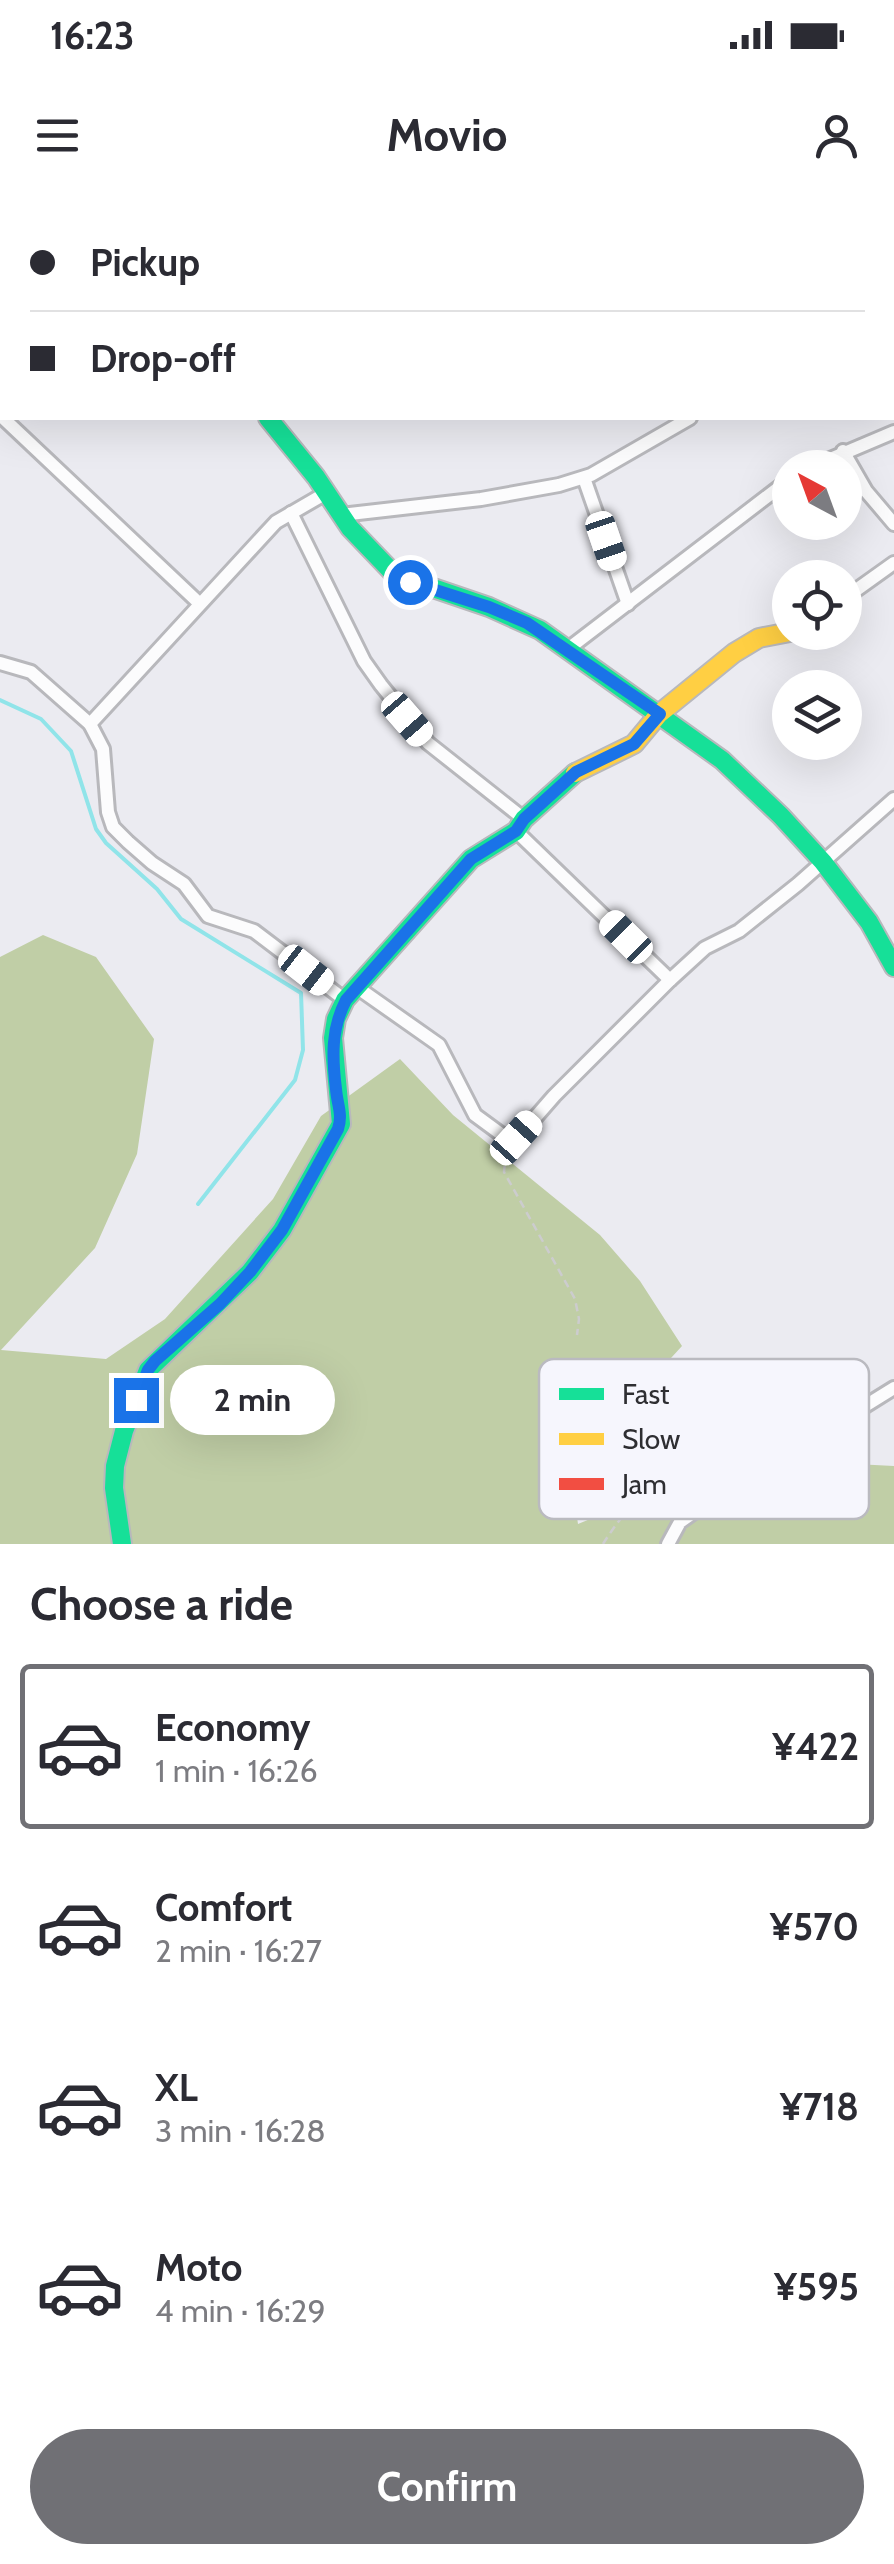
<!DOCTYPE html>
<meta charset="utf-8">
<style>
:root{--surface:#fff;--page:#f2f2f3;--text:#2b2b33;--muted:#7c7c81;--line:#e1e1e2;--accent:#707075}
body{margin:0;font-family:Cabin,sans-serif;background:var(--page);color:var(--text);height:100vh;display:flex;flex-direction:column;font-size:38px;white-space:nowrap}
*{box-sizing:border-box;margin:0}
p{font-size:32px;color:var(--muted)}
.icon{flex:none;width:55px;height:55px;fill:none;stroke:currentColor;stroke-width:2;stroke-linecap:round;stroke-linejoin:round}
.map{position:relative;height:1344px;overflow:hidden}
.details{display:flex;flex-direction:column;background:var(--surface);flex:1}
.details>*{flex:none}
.hud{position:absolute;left:0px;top:0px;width:895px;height:220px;box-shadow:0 10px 40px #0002;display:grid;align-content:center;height:220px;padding:0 30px;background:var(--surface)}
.needle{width:65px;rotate:319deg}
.tools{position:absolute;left:772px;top:250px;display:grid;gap:20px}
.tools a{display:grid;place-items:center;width:90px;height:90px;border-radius:50%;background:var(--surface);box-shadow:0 10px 40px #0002;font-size:50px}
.end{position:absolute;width:45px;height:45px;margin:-22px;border:12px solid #1a73e8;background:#fff;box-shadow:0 0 0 5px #fff}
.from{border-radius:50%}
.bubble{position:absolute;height:70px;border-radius:35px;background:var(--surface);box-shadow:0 10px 40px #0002;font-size:32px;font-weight:700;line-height:70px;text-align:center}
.car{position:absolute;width:30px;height:60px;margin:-30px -15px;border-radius:12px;box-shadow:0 0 8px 2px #0007;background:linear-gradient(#fff 24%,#345 0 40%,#fff 0 76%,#345 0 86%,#fff 0)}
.hud b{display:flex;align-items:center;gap:35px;height:95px;font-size:38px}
.hud b+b{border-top:2px solid var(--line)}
.hud i{width:25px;height:25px;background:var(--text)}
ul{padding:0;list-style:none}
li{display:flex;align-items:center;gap:30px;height:165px;margin:0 20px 15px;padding:0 10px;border:5px solid transparent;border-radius:10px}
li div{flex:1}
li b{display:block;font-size:38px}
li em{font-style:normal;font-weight:700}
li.current{border-color:var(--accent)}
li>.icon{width:90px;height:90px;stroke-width:1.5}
h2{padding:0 30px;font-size:45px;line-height:120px}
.action{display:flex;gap:20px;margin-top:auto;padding:20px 30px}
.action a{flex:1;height:115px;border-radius:60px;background:var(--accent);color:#fff;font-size:40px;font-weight:700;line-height:115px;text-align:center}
.status{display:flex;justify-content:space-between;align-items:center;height:70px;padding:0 50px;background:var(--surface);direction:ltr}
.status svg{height:28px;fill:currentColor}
header{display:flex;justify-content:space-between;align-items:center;height:130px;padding:0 30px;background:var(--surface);font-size:45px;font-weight:700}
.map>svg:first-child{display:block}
.forest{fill:#c0cea6}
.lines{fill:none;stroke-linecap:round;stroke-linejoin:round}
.stream{stroke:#90e4e9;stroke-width:4}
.street-casing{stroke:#b8b8bc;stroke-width:18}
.fast-casing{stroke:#b8b8bc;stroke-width:22}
.slow-casing{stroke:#b8b8bc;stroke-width:22}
.jam-casing{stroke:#b8b8bc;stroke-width:22}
.path{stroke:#ccccce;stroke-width:2.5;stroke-dasharray:8 5;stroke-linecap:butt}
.street{stroke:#fcfcfd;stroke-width:12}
.fast{stroke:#16e098;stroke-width:18}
.slow{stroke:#ffcf43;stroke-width:18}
.jam{stroke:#f24e42;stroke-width:18}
.route{stroke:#1a73e8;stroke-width:12}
.key{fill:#f6f6fd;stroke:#babac0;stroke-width:2.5}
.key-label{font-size:28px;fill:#2e2e32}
</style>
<div class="status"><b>16:23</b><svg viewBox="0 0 49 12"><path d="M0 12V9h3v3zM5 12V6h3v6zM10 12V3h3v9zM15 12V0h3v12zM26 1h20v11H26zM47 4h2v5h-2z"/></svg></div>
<header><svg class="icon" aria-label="menu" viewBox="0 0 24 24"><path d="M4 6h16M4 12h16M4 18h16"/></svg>Movio<svg class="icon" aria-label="person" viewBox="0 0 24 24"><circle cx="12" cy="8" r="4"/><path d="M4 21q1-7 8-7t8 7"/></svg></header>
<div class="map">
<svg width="894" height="1344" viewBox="0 0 894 1344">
<rect width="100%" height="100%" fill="#ebebf1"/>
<!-- forest -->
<polygon class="forest" points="43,735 96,757 154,839 137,954 95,1048 1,1150 106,1159 165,1119 273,999 321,916 400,859 453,915 600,1035 640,1081 682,1146 596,1240 573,1291 578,1324 738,1258 894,1266 894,1344 0,1344 0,757"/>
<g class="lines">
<!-- stream -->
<polyline class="stream" points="0,500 41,519 71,551 96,629 106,643 157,689 181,719 301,793 303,850 295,880 198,1004"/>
<!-- street casing -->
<g class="street-casing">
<g id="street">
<polyline points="34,0 37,2"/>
<polyline points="442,0 445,2"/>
<polyline points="10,2 12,0"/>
<polyline points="657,2 659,0"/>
<polyline points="0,25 2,19"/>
<polyline points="0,215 199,403"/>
<polyline points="843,251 866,291 894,324"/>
<polyline points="809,268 894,232"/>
<polyline points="584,278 628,404"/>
<polyline points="291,313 364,461 381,485 428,543 524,619"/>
<polyline points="341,315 481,299 559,285 591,275 690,218"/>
<polyline points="845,398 894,363"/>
<polyline points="568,449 790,279"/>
<polyline points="0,463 31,472 90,524 103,549 108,612 113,627 128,642 152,663 184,684 208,716 254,731 345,800"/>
<polyline points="90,524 276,322 326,293"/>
<polyline points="516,631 670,780"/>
<polyline points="358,788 439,845 475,915 513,943 554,896 670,780 705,748 739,731 798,684 894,599"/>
<polyline points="668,1344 680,1322 731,1286 751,1277 812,1260 865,1206 894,1188"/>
</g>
</g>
<!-- fast casing -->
<g class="fast-casing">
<g id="fast">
<polyline points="892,202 894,202"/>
<polyline points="268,218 316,277 350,328 395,375 489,407 540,430 722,560 781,616 823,662 869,722 894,767"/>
<polyline points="122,1344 114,1288 115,1266 124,1231 148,1170 250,1072 282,1030 341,924 333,838 336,819 345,800 471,659 516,631 524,619 575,573"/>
</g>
</g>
<!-- slow casing -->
<g class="slow-casing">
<polyline id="slow" points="575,573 634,544 659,514 734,453 759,438 790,432"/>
</g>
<!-- jam casing -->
<g class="jam-casing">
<polyline id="jam" points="242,0 248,2"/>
</g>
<!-- path -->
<g class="path">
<polyline points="506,953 504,972 575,1099 579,1119 577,1135"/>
<path d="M603,1344C647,1274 719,1223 788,1180L838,1219"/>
</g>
<!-- street -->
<use href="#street" class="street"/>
<!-- fast -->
<use href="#fast" class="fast"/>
<!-- slow -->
<use href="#slow" class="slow"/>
<!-- jam -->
<use href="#jam" class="jam"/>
</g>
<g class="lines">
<!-- route -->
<path class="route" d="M136,1200L148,1170L155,1161L220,1104L250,1072L282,1030L338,929C343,914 337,904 336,889C332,857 331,829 346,800L471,659L516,631L524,619L576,572L634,544L660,514L527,423L489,407L410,382"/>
</g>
<!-- legend -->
<rect x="539" y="1159" width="330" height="160" rx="15" class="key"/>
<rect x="559" y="1188" width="45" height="12" fill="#16e098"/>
<rect x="559" y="1233" width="45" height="12" fill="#ffcf43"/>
<rect x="559" y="1278" width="45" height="12" fill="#f24e42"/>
<g class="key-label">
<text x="622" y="1204">Fast</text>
<text x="622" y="1249">Slow</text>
<text x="622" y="1294">Jam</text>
</g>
</svg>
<div class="tools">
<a><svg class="needle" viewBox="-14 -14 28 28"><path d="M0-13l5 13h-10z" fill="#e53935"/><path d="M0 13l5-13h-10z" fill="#7c7c81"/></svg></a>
<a><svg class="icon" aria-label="locate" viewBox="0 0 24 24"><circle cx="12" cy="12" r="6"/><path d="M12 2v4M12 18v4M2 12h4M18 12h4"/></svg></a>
<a><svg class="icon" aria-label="layers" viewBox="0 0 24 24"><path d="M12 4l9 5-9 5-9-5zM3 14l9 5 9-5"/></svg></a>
</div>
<i class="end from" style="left:410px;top:382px"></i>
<i class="end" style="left:136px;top:1200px"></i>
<div class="bubble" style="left:170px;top:1165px;width:165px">2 min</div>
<i class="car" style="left:606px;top:341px;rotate:161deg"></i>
<i class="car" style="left:407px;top:519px;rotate:139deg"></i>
<i class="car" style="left:626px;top:737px;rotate:315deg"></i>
<i class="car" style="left:306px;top:770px;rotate:128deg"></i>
<i class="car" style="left:516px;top:938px;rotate:42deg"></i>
<div class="hud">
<b><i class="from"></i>Pickup</b>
<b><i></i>Drop-off</b>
</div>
</div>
<section class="details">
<h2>Choose a ride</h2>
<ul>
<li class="current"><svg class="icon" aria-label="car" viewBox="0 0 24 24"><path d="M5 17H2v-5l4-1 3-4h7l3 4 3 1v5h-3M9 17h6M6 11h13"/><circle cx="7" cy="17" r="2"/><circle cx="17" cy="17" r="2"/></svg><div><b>Economy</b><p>1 min · 16:26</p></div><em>¥422</em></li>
<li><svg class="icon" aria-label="car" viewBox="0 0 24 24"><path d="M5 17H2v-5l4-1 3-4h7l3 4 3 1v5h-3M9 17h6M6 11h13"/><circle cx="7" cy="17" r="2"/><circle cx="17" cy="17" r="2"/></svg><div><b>Comfort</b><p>2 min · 16:27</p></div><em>¥570</em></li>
<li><svg class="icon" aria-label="car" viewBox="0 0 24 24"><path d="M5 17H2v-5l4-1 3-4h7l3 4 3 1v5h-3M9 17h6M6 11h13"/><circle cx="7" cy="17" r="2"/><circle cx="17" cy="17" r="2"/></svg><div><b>XL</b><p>3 min · 16:28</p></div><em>¥718</em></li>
<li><svg class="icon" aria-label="car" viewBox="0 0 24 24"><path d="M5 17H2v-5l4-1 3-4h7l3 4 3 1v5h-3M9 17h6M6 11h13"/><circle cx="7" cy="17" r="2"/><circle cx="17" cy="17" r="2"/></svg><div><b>Moto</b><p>4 min · 16:29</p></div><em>¥595</em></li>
</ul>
<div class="action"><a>Confirm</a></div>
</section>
